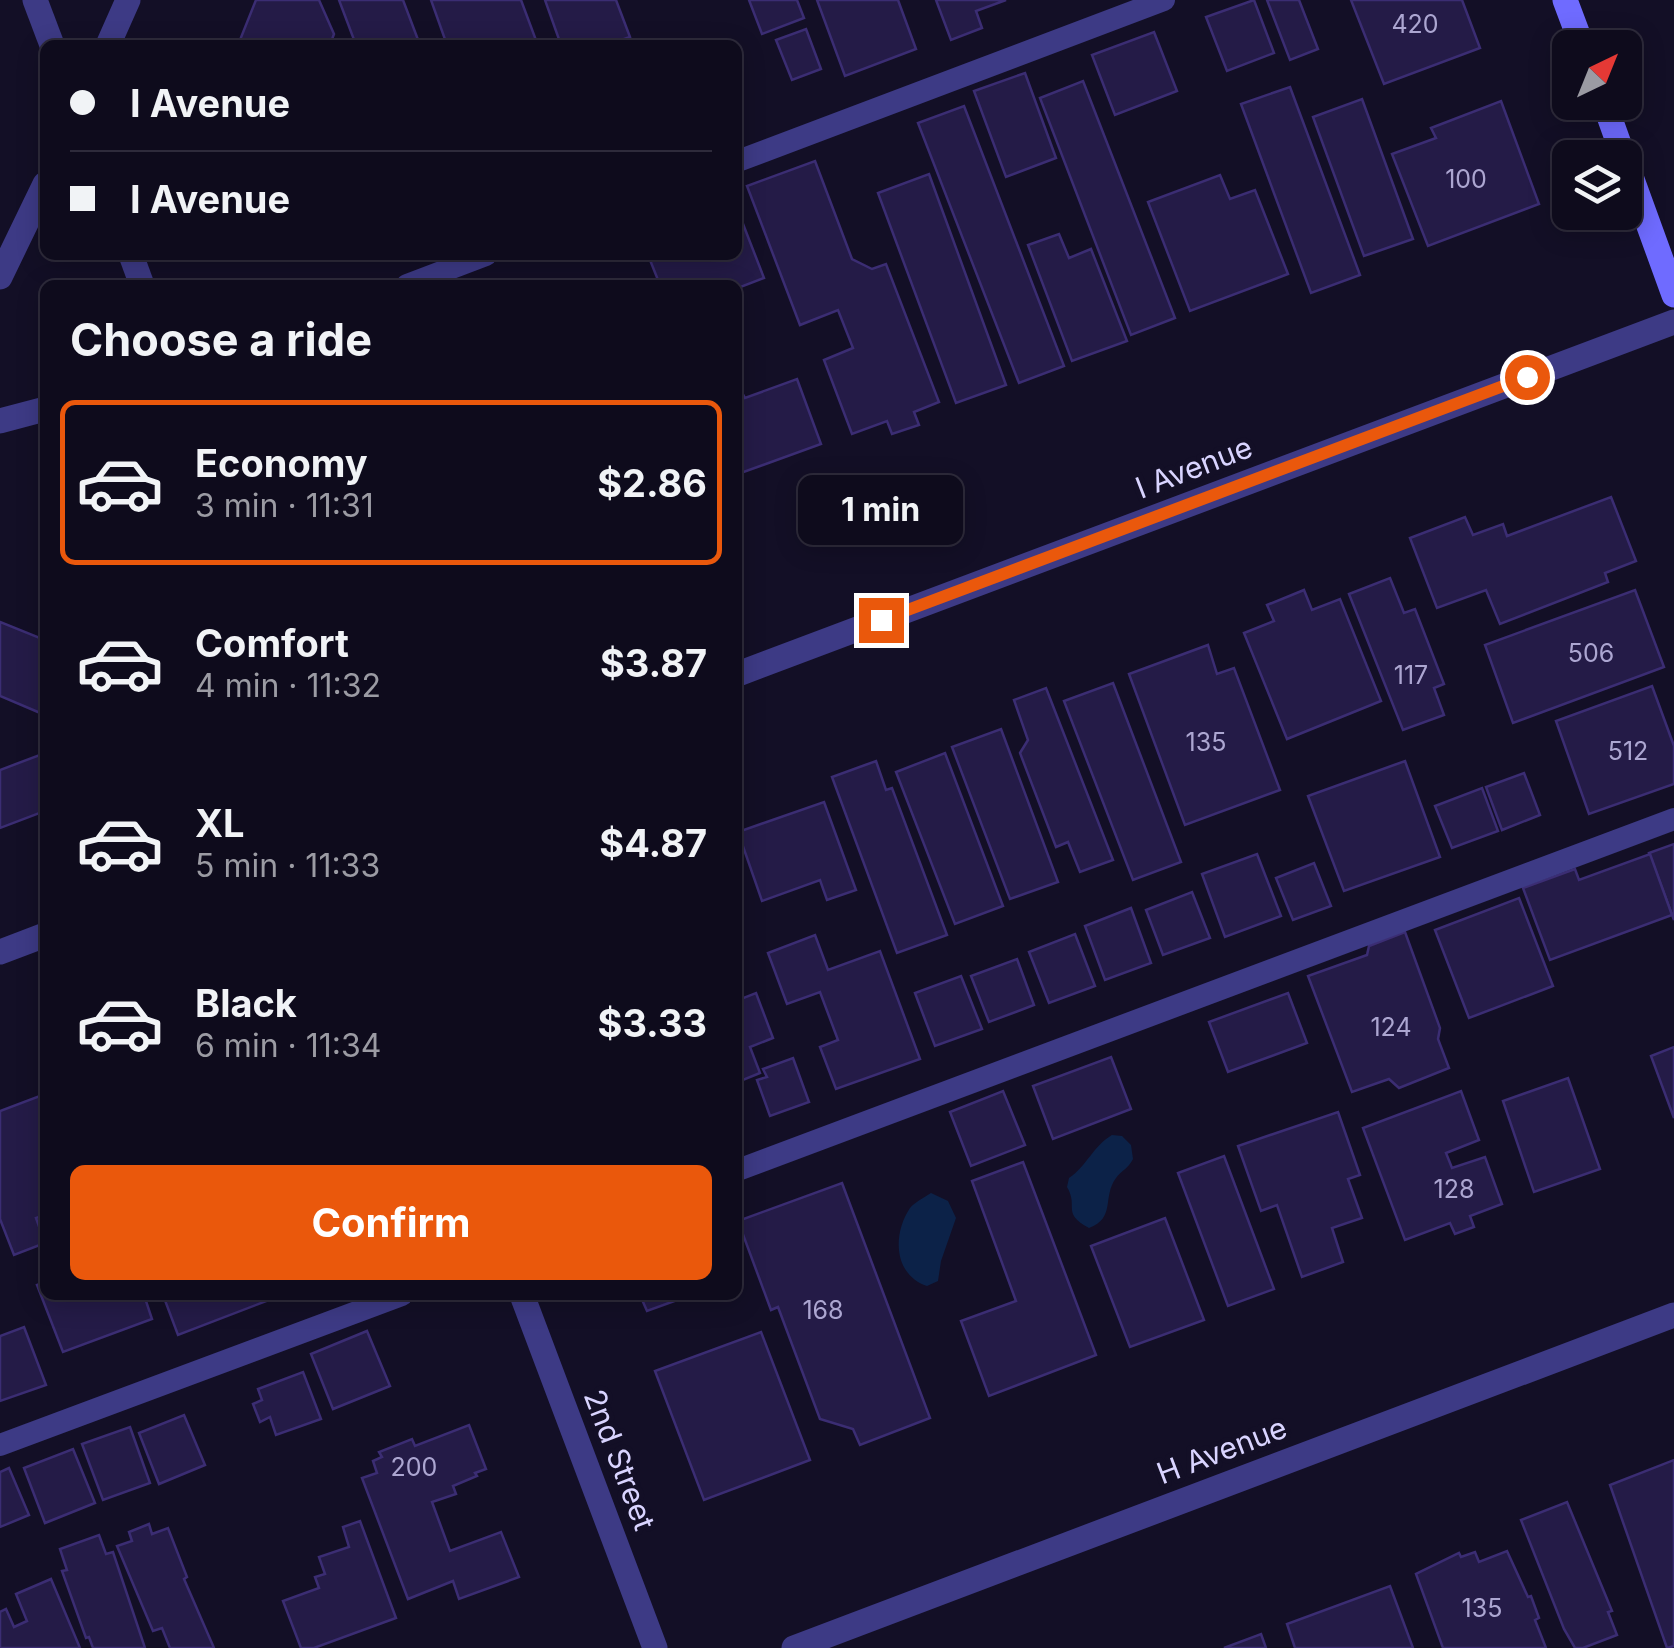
<!DOCTYPE html>
<meta charset="utf-8">
<style>
:root{--surface:#0e0b1c;--page:#1c1929;--text:#f1f3f6;--muted:#9b9ba3;--line:#2e2b3b;--accent:#ea580c}
body{margin:0;font-family:Inter,sans-serif;background:var(--page);color:var(--text);height:100vh;display:flex;flex-direction:column;font-size:38px;white-space:nowrap}
*{box-sizing:border-box;margin:0}
p{font-size:32px;color:var(--muted)}
.icon{flex:none;width:55px;height:55px;fill:none;stroke:currentColor;stroke-width:2;stroke-linecap:round;stroke-linejoin:round}
.map{position:relative;flex:1;overflow:hidden}
.drawer{position:absolute;left:40px;top:280px;width:702px;height:1020px;display:flex;flex-direction:column;background:var(--surface);border-radius:15px;box-shadow:0 5px 25px #0003,0 0 0 2px var(--line)}
.drawer>*{flex:none}
.top-card{position:absolute;left:40px;top:40px;width:702px;height:220px;border-radius:15px;box-shadow:0 5px 25px #0003,0 0 0 2px var(--line);display:grid;align-content:center;height:220px;padding:0 30px;background:var(--surface)}
.needle{width:65px;rotate:43deg}
.fabs{position:absolute;left:1552px;top:30px;display:grid;gap:20px}
.fabs a{display:grid;place-items:center;width:90px;height:90px;border-radius:15px;background:var(--surface);box-shadow:0 5px 25px #0003,0 0 0 2px var(--line);font-size:50px}
.end{position:absolute;width:45px;height:45px;margin:-22px;border:12px solid #ea580c;background:#fff;box-shadow:0 0 0 5px #fff}
.from{border-radius:50%}
.bubble{position:absolute;height:70px;border-radius:15px;background:var(--surface);box-shadow:0 5px 25px #0003,0 0 0 2px var(--line);font-size:32px;font-weight:700;line-height:70px;text-align:center}
.top-card b{display:flex;align-items:center;gap:35px;height:95px;font-size:38px}
.top-card b+b{border-top:2px solid var(--line)}
.top-card i{width:25px;height:25px;background:var(--text)}
ul{padding:0;list-style:none}
li{display:flex;align-items:center;gap:30px;height:165px;margin:0 20px 15px;padding:0 10px;border:5px solid transparent;border-radius:15px}
li div{flex:1}
li b{display:block;font-size:38px}
li em{font-style:normal;font-weight:700}
li.selected{border-color:var(--accent)}
li>.icon{width:90px;height:90px;stroke-width:1.5}
h2{padding:0 30px;font-size:45px;line-height:120px}
.action{display:flex;gap:20px;margin-top:auto;padding:20px 30px}
.action a{flex:1;height:115px;border-radius:15px;background:var(--accent);color:#fff;font-size:40px;font-weight:700;line-height:115px;text-align:center}
.map>svg:first-child{display:block}
.water{fill:#0c2248}
.building{fill:#241b47;stroke:#3b2d73;stroke-width:2.5}
.lines{fill:none;stroke-linecap:round;stroke-linejoin:round}
.service{stroke:#3d3a85;stroke-width:22}
.minor{stroke:#3d3a85;stroke-width:25}
.tertiary{stroke:#3d3a85;stroke-width:25}
.secondary{stroke:#6f6bff;stroke-width:25}
.route{stroke:#ea580c;stroke-width:12}
.labels{text-anchor:middle;stroke-width:10;stroke-linejoin:round;paint-order:stroke}
.number-label{font-size:25px;fill:#aca6d1}
.street-label{font-size:30px;fill:#d9d4ff;stroke:#130f26}
</style>
<div class="map">
<svg width="1674" height="1648" viewBox="0 0 1674 1648">
<rect width="100%" height="100%" fill="#130f26"/>
<!-- water -->
<g class="water">
<path d="M1112,1135L1122,1136L1131,1145L1133,1159C1128,1169 1122,1170 1116,1178C1102,1197 1116,1218 1089,1228C1061,1213 1079,1207 1067,1187L1069,1178C1087,1166 1093,1146 1112,1135Z"/>
<path d="M931,1193L948,1201L956,1218L941,1261L938,1281L927,1286C894,1275 892,1235 910,1208C915,1202 925,1197 931,1193Z"/>
</g>
<!-- building -->
<g class="building">
<polygon points="256,0 319,0 334,34 330,45 238,45"/>
<polygon points="339,0 403,0 420,45 356,45"/>
<polygon points="431,0 521,0 537,43 545,40 546,45 447,45"/>
<polygon points="545,0 616,0 630,37 607,45 561,45"/>
<polygon points="749,0 797,0 804,18 762,34"/>
<polygon points="817,0 898,0 916,49 845,76"/>
<polygon points="936,0 1006,0 976,11 982,28 951,40"/>
<polygon points="1254,0 1274,53 1227,71 1206,17"/>
<polygon points="1267,0 1299,0 1318,49 1290,60"/>
<polygon points="1351,0 1462,0 1480,48 1384,84"/>
<polygon points="806,29 821,69 792,80 776,40"/>
<polygon points="1154,32 1177,91 1115,115 1092,55"/>
<polygon points="1025,73 1056,158 1006,177 974,91"/>
<polygon points="1083,81 1175,318 1131,335 1040,98"/>
<polygon points="1290,87 1360,275 1311,293 1241,104"/>
<polygon points="1362,99 1413,239 1364,256 1313,117"/>
<polygon points="1501,101 1539,204 1428,246 1392,154 1436,138 1431,128"/>
<polygon points="964,106 1064,366 1019,383 918,123"/>
<polygon points="815,161 852,259 872,269 886,264 939,402 914,412 919,425 892,434 887,421 852,434 824,360 853,348 838,310 800,325 747,186"/>
<polygon points="929,174 1006,385 956,403 878,193"/>
<polygon points="1220,175 1230,199 1255,190 1288,274 1190,311 1148,202"/>
<polygon points="738,211 764,278 738,288 738,285 660,285 648,255 738,255"/>
<polygon points="1059,234 1069,258 1091,249 1127,341 1072,361 1028,245"/>
<polygon points="797,379 821,444 738,474 738,386 745,398"/>
<polygon points="1611,497 1636,561 1605,573 1608,582 1500,624 1486,590 1437,608 1410,538 1465,517 1473,535 1503,524 1507,536"/>
<polygon points="1390,578 1404,613 1415,609 1444,684 1434,688 1444,715 1403,730 1349,594"/>
<polygon points="1304,590 1312,610 1340,599 1381,701 1287,739 1244,633 1274,621 1267,605"/>
<polygon points="1635,590 1664,667 1513,723 1485,645"/>
<polygon points="0,622 45,640 45,715 0,696"/>
<polygon points="1208,645 1217,674 1234,668 1280,790 1185,825 1129,674"/>
<polygon points="1113,683 1181,862 1133,880 1064,701"/>
<polygon points="1652,686 1674,746 1674,784 1589,814 1556,721"/>
<polygon points="1046,688 1113,860 1080,872 1068,842 1056,847 1020,753 1028,740 1014,700"/>
<polygon points="1001,729 1058,882 1010,899 952,747"/>
<polygon points="45,753 45,811 0,828 0,770"/>
<polygon points="945,753 1003,906 955,924 896,772"/>
<polygon points="876,761 886,790 892,788 947,935 897,953 832,777"/>
<polygon points="1405,761 1440,857 1344,891 1308,796"/>
<polygon points="1524,773 1540,815 1502,830 1486,787"/>
<polygon points="1482,788 1498,831 1452,848 1435,806"/>
<polygon points="824,802 856,890 827,900 820,880 762,901 738,832"/>
<polygon points="1674,844 1674,920 1649,853"/>
<polygon points="1257,854 1281,916 1225,937 1202,874"/>
<polygon points="1650,854 1672,915 1550,960 1523,888 1575,869 1579,880"/>
<polygon points="1314,863 1331,906 1293,920 1276,878"/>
<polygon points="1192,892 1210,938 1163,955 1146,910"/>
<polygon points="1519,898 1553,986 1469,1018 1435,930"/>
<polygon points="1131,908 1151,963 1105,980 1085,926"/>
<polygon points="1405,932 1440,1028 1438,1039 1449,1068 1399,1088 1389,1079 1352,1092 1308,976 1367,955 1369,946"/>
<polygon points="1075,934 1095,986 1049,1003 1029,952"/>
<polygon points="815,935 828,970 880,951 920,1059 836,1089 820,1047 838,1040 820,992 787,1004 768,953"/>
<polygon points="1017,959 1034,1005 989,1022 971,976"/>
<polygon points="961,976 982,1029 935,1046 915,993"/>
<polygon points="756,993 773,1038 750,1047 760,1073 738,1082 738,1000"/>
<polygon points="1288,993 1307,1043 1228,1072 1209,1022"/>
<polygon points="1674,1047 1674,1118 1651,1056"/>
<polygon points="1111,1057 1131,1109 1053,1139 1033,1086"/>
<polygon points="793,1058 809,1102 770,1116 757,1080 767,1077 763,1069"/>
<polygon points="1568,1078 1600,1169 1534,1192 1503,1101"/>
<polygon points="1003,1091 1025,1145 971,1166 950,1112"/>
<polygon points="1461,1091 1479,1140 1446,1153 1452,1168 1485,1157 1502,1204 1470,1216 1474,1227 1455,1234 1450,1223 1405,1240 1363,1128"/>
<polygon points="45,1094 45,1215 36,1218 45,1243 14,1255 0,1219 0,1111"/>
<polygon points="1338,1112 1360,1175 1348,1179 1362,1218 1332,1228 1343,1262 1302,1277 1277,1205 1261,1211 1238,1146"/>
<polygon points="1224,1156 1274,1289 1228,1306 1178,1173"/>
<polygon points="1023,1162 1096,1355 989,1396 961,1321 1016,1301 972,1181"/>
<polygon points="842,1183 930,1418 860,1445 853,1429 820,1419 778,1307 771,1310 738,1221"/>
<polygon points="1165,1218 1204,1320 1130,1347 1091,1246"/>
<polygon points="45,1282 45,1295 144,1295 152,1319 63,1352 37,1285"/>
<polygon points="163,1295 268,1295 269,1300 178,1335"/>
<polygon points="640,1295 691,1295 647,1311"/>
<polygon points="24,1327 46,1385 0,1401 0,1336"/>
<polygon points="367,1331 390,1386 333,1409 311,1354"/>
<polygon points="761,1332 810,1460 704,1500 655,1371"/>
<polygon points="303,1372 321,1419 276,1435 270,1417 260,1422 253,1404 262,1400 258,1389"/>
<polygon points="184,1415 205,1465 159,1484 139,1433"/>
<polygon points="469,1425 486,1469 475,1473 477,1476 453,1486 456,1494 432,1502 450,1551 501,1532 519,1577 459,1599 453,1581 408,1599 362,1478 377,1473 373,1461 382,1457 379,1452 412,1439 415,1446"/>
<polygon points="130,1427 150,1483 103,1500 82,1444"/>
<polygon points="73,1449 95,1503 45,1523 24,1468"/>
<polygon points="1674,1460 1674,1646 1667,1648 1610,1485"/>
<polygon points="9,1468 29,1515 0,1527 0,1472"/>
<polygon points="1567,1502 1612,1611 1608,1612 1617,1635 1583,1648 1575,1648 1564,1629 1521,1520"/>
<polygon points="360,1521 396,1618 314,1648 301,1648 283,1601 319,1588 315,1577 325,1574 319,1557 349,1547 343,1527"/>
<polygon points="149,1524 152,1534 168,1528 187,1577 184,1579 214,1648 170,1648 162,1628 153,1631 117,1546 132,1541 129,1532"/>
<polygon points="99,1535 106,1554 113,1552 145,1648 93,1648 89,1637 86,1638 62,1571 67,1570 60,1549"/>
<polygon points="1507,1551 1528,1597 1531,1596 1539,1618 1535,1620 1546,1648 1443,1648 1416,1574 1459,1553 1461,1557 1475,1552 1479,1562"/>
<polygon points="51,1579 80,1648 0,1648 0,1612 6,1609 14,1627 27,1621 16,1594"/>
<polygon points="1390,1586 1413,1648 1295,1648 1287,1624"/>
<polygon points="1261,1634 1266,1648 1224,1648"/>
</g>
<g class="lines">
<!-- service -->
<g class="service">
<polyline points="738,161 1164,0"/>
<polyline points="407,285 486,255"/>
<polyline points="738,1170 1674,819"/>
<polyline points="0,1445 402,1295"/>
</g>
<!-- minor -->
<g class="minor">
<polyline points="35,0 52,45"/>
<polyline points="131,255 142,285"/>
<polyline points="738,674 1674,322"/>
<polyline points="0,952 45,935"/>
<polyline points="522,1295 655,1648"/>
<polyline points="794,1648 1674,1315"/>
</g>
<!-- tertiary -->
<g class="tertiary">
<polyline points="108,45 128,0"/>
<polyline points="0,277 45,184"/>
<polyline points="0,421 45,409"/>
</g>
<!-- secondary -->
<g class="secondary">
<polyline points="1565,0 1583,48"/>
<polyline points="1604,102 1624,158"/>
<polyline points="1625,160 1674,295"/>
</g>
</g>
<g class="lines">
<!-- route -->
<polyline class="route" points="881,620 1527,377"/>
</g>
<g class="labels">
<!-- number labels -->
<g class="number-label">
<text x="1415" y="33">420</text>
<text x="1466" y="188">100</text>
<text x="1591" y="662">506</text>
<text x="1411" y="684">117</text>
<text x="1206" y="751">135</text>
<text x="1628" y="760">512</text>
<text x="1391" y="1036">124</text>
<text x="1454" y="1198">128</text>
<text x="823" y="1319">168</text>
<text x="414" y="1476">200</text>
<text x="1482" y="1617">135</text>
</g>
<!-- street labels -->
<g class="street-label">
<text transform="translate(1194 468) rotate(-21)" y="10">I Avenue</text>
<text transform="translate(1222 1451) rotate(-21)" y="10">H Avenue</text>
<text transform="translate(619 1460) rotate(69)" y="10">2nd Street</text>
</g>
</g>
</svg>
<div class="fabs">
<a><svg class="needle" viewBox="-14 -14 28 28"><path d="M0-13l5 13h-10z" fill="#e53935"/><path d="M0 13l5-13h-10z" fill="#9b9ba3"/></svg></a>
<a><svg class="icon" aria-label="layers" viewBox="0 0 24 24"><path d="M12 4l9 5-9 5-9-5zM3 14l9 5 9-5"/></svg></a>
</div>
<i class="end from" style="left:1527px;top:377px"></i>
<i class="end" style="left:881px;top:620px"></i>
<div class="bubble" style="left:798px;top:475px;width:165px">1 min</div>
<div class="top-card">
<b><i class="from"></i>I Avenue</b>
<b><i></i>I Avenue</b>
</div>
<section class="drawer">
<h2>Choose a ride</h2>
<ul>
<li class="selected"><svg class="icon" aria-label="car" viewBox="0 0 24 24"><path d="M5 17H2v-5l4-1 3-4h7l3 4 3 1v5h-3M9 17h6M6 11h13"/><circle cx="7" cy="17" r="2"/><circle cx="17" cy="17" r="2"/></svg><div><b>Economy</b><p>3 min · 11:31</p></div><em>$2.86</em></li>
<li><svg class="icon" aria-label="car" viewBox="0 0 24 24"><path d="M5 17H2v-5l4-1 3-4h7l3 4 3 1v5h-3M9 17h6M6 11h13"/><circle cx="7" cy="17" r="2"/><circle cx="17" cy="17" r="2"/></svg><div><b>Comfort</b><p>4 min · 11:32</p></div><em>$3.87</em></li>
<li><svg class="icon" aria-label="car" viewBox="0 0 24 24"><path d="M5 17H2v-5l4-1 3-4h7l3 4 3 1v5h-3M9 17h6M6 11h13"/><circle cx="7" cy="17" r="2"/><circle cx="17" cy="17" r="2"/></svg><div><b>XL</b><p>5 min · 11:33</p></div><em>$4.87</em></li>
<li><svg class="icon" aria-label="car" viewBox="0 0 24 24"><path d="M5 17H2v-5l4-1 3-4h7l3 4 3 1v5h-3M9 17h6M6 11h13"/><circle cx="7" cy="17" r="2"/><circle cx="17" cy="17" r="2"/></svg><div><b>Black</b><p>6 min · 11:34</p></div><em>$3.33</em></li>
</ul>
<div class="action"><a>Confirm</a></div>
</section>
</div>
